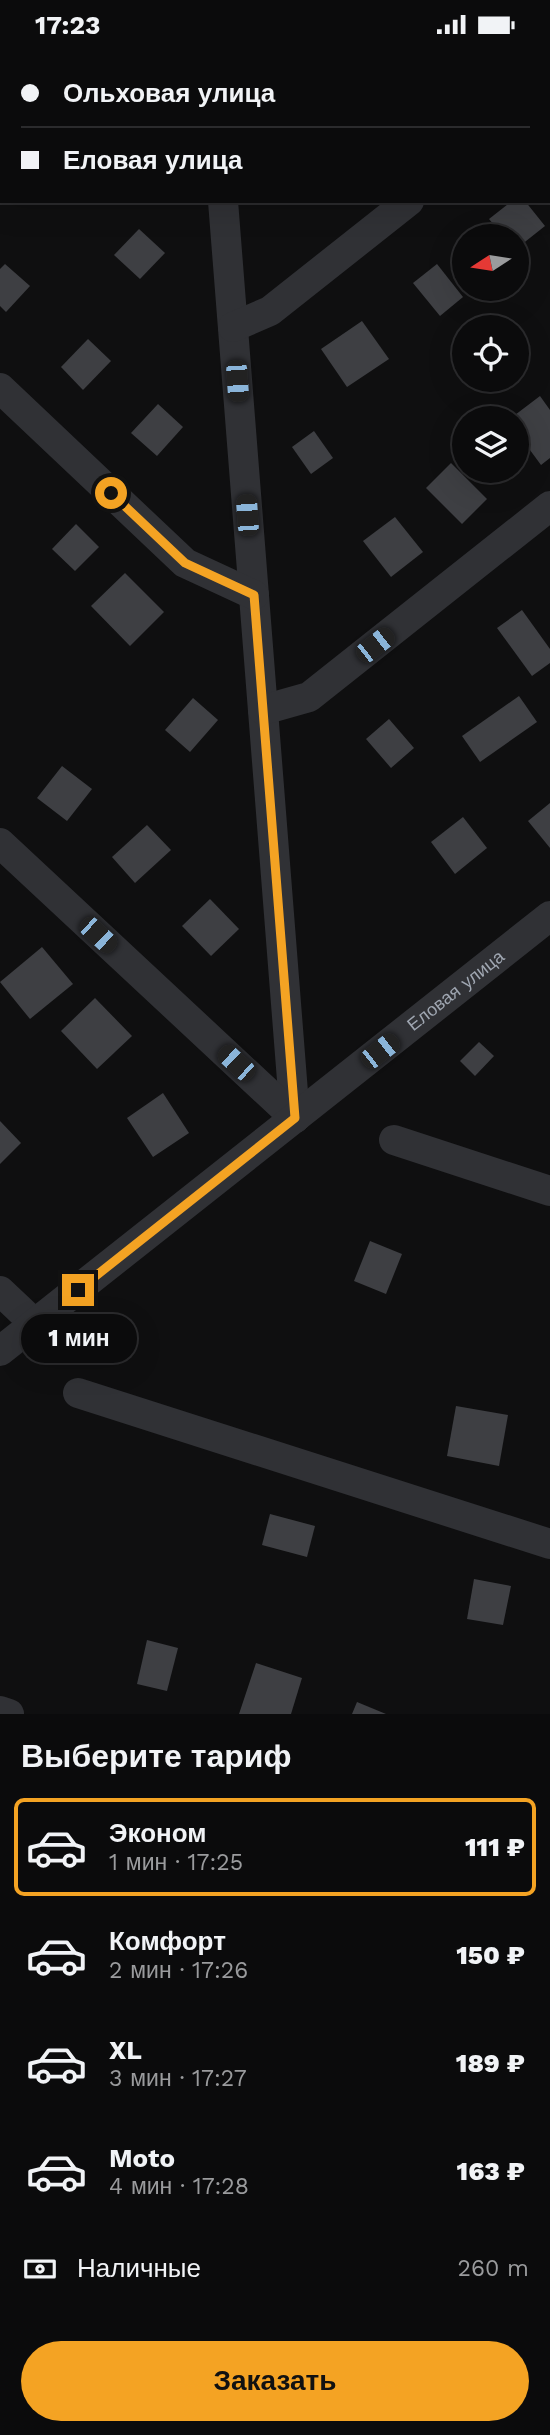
<!DOCTYPE html>
<html lang="ru">
<meta charset="utf-8">
<style>
:root{--surface:#0b0b0c;--page:#19191a;--text:#f1f3f6;--muted:#9a9b9d;--line:#2b2b2d;--accent:#f4a323}
body{margin:0;font-family:"Work Sans",sans-serif;background:var(--page);color:var(--text);height:100vh;display:flex;flex-direction:column;font-size:26px;white-space:nowrap}
*{box-sizing:border-box;margin:0}
p{font-size:23px;color:var(--muted)}
.icon{flex:none;width:38px;height:38px;fill:none;stroke:currentColor;stroke-width:2;stroke-linecap:round;stroke-linejoin:round}
.map{position:relative;height:1665px;overflow:hidden}
.details{display:flex;flex-direction:column;background:var(--surface);flex:1}
.details>*{flex:none}
.guide{position:absolute;left:0px;top:0px;width:551px;height:154px;box-shadow:0 7px 28px #0002,0 0 0 2px var(--line);display:grid;align-content:center;height:154px;padding:0 21px;background:var(--surface)}
.needle{width:46px;rotate:258deg}
.controls{position:absolute;left:452px;top:175px;display:grid;gap:14px}
.controls a{display:grid;place-items:center;width:77px;height:77px;border-radius:50%;background:var(--surface);box-shadow:0 7px 28px #0002,0 0 0 2px var(--line);font-size:35px}
.end{position:absolute;width:32px;height:32px;margin:-16px;border:9px solid #f4a323;background:#111;box-shadow:0 0 0 4px #111}
.from{border-radius:50%}
.bubble{position:absolute;height:49px;border-radius:24px;background:var(--surface);box-shadow:0 7px 28px #0002,0 0 0 2px var(--line);font-size:23px;font-weight:800;line-height:49px;text-align:center}
.car{position:absolute;width:21px;height:42px;margin:-21px -10px;border-radius:9px;box-shadow:0 0 5px 2px #0007;background:linear-gradient(#222 24%,#8ab4d8 0 40%,#222 0 76%,#8ab4d8 0 86%,#222 0)}
.guide b{display:flex;align-items:center;gap:24px;height:66px;font-size:26px}
.guide b+b{border-top:2px solid var(--line)}
.guide i{width:18px;height:18px;background:var(--text)}
ul{padding:0;list-style:none}
li{display:flex;align-items:center;gap:21px;height:98px;margin:0 14px 10px;padding:0 7px;border:4px solid transparent;border-radius:10px}
li div{flex:1}
li b{display:block;font-size:26px}
li em{font-style:normal;font-weight:800}
li.on{border-color:var(--accent)}
li>.icon{width:63px;height:63px;stroke-width:1.5}
h2{padding:0 21px;font-size:32px;line-height:84px}
.pay{display:flex;align-items:center;gap:18px;height:77px;padding:0 21px;font-size:26px}
.pay p{margin-inline-start:auto}
.action{display:flex;gap:14px;margin-top:auto;padding:14px 21px}
.action a{flex:1;height:80px;border-radius:42px;background:var(--accent);color:#111;font-size:28px;font-weight:800;line-height:80px;text-align:center}
.status{display:flex;justify-content:space-between;align-items:center;height:49px;padding:0 35px;background:var(--surface);direction:ltr}
.status svg{height:19px;fill:currentColor}
.map>svg:first-child{display:block}
.building{fill:#3e3f43}
.lines{fill:none;stroke-linecap:round;stroke-linejoin:round}
.minor{stroke:#303135;stroke-width:30}
.route{stroke:#f4a323;stroke-width:9}
.labels{text-anchor:middle;stroke-width:6;stroke-linejoin:round;paint-order:stroke}
.street-label{font-size:18px;fill:#9fa6b1;stroke:#0a0a0b}
</style>
<div class="status"><b>17:23</b><svg viewBox="0 0 49 12"><path d="M0 12V9h3v3zM5 12V6h3v6zM10 12V3h3v9zM15 12V0h3v12zM26 1h20v11H26zM47 4h2v5h-2z"/></svg></div>
<div class="map">
<svg width="550" height="1665" viewBox="0 0 550 1665">
<rect width="100%" height="100%" fill="#0f0f10"/>
<!-- building -->
<g class="building">
<polygon points="512,152 525,152 545,177 516,200 516,187 503,187 489,170"/>
<polygon points="139,180 165,204 140,230 114,206"/>
<polygon points="5,215 30,237 6,263 0,257 0,220"/>
<polygon points="437,215 463,248 440,267 413,234"/>
<polygon points="362,272 389,310 347,338 321,300"/>
<polygon points="88,290 111,312 83,341 61,318"/>
<polygon points="540,347 550,361 550,409 541,416 516,382 516,369 511,369"/>
<polygon points="158,355 183,378 157,407 131,384"/>
<polygon points="314,382 333,409 311,425 292,398"/>
<polygon points="451,414 487,450 462,475 426,439"/>
<polygon points="395,468 423,503 391,528 363,492"/>
<polygon points="76,475 99,498 75,522 52,500"/>
<polygon points="125,524 164,563 130,597 91,557"/>
<polygon points="522,561 550,600 550,614 532,627 497,579"/>
<polygon points="519,647 537,673 480,713 462,687"/>
<polygon points="193,649 218,671 190,703 165,681"/>
<polygon points="389,670 414,699 391,719 366,690"/>
<polygon points="62,717 92,740 67,772 37,749"/>
<polygon points="550,754 550,799 528,772"/>
<polygon points="463,768 487,799 455,825 431,793"/>
<polygon points="147,776 171,801 135,834 112,808"/>
<polygon points="210,850 239,880 211,907 182,877"/>
<polygon points="42,898 73,935 30,970 0,933"/>
<polygon points="95,949 132,987 97,1020 61,982"/>
<polygon points="479,993 494,1007 475,1027 460,1012"/>
<polygon points="163,1044 189,1084 153,1108 127,1069"/>
<polygon points="0,1072 21,1094 0,1115"/>
<polygon points="370,1192 402,1205 386,1245 354,1232"/>
<polygon points="456,1357 508,1366 499,1417 447,1407"/>
<polygon points="270,1465 315,1477 307,1508 262,1496"/>
<polygon points="474,1530 511,1537 503,1576 467,1570"/>
<polygon points="147,1591 178,1599 167,1642 137,1635"/>
<polygon points="256,1614 302,1629 291,1665 239,1665"/>
<polygon points="357,1653 386,1665 352,1665"/>
</g>
<g class="lines">
<!-- minor -->
<g class="minor">
<polyline points="120,0 122,2"/>
<polyline points="211,0 212,2"/>
<polyline points="550,42 550,41"/>
<polyline points="223,152 295,1069"/>
<polyline points="233,278 270,262 409,152"/>
<polyline points="0,339 185,514 254,546"/>
<polyline points="263,661 309,648 550,457"/>
<polyline points="0,794 295,1069"/>
<polyline points="394,1091 550,1142"/>
<polyline points="0,1242 35,1275"/>
<path id="s1" d="M0,1302L550,867"/>
<polyline points="78,1344 550,1495"/>
<polyline points="0,1662 9,1665"/>
</g>
</g>
<g class="lines">
<!-- route -->
<polyline class="route" points="78,1241 295,1069 254,546 185,514 111,444"/>
</g>
<g class="labels">
<!-- street labels -->
<g class="street-label">
<text dy="6" stroke="none"><textPath href="#s1" startOffset="581">Еловая улица</textPath></text>
</g>
</g>
</svg>
<div class="controls">
<a><svg class="needle" viewBox="-14 -14 28 28"><path d="M0-13l5 13h-10z" fill="#e53935"/><path d="M0 13l5-13h-10z" fill="#9a9b9d"/></svg></a>
<a><svg class="icon" aria-label="locate" viewBox="0 0 24 24"><circle cx="12" cy="12" r="6"/><path d="M12 2v4M12 18v4M2 12h4M18 12h4"/></svg></a>
<a><svg class="icon" aria-label="layers" viewBox="0 0 24 24"><path d="M12 4l9 5-9 5-9-5zM3 14l9 5 9-5"/></svg></a>
</div>
<i class="end from" style="left:111px;top:444px"></i>
<i class="end" style="left:78px;top:1241px"></i>
<div class="bubble" style="left:21px;top:1265px;width:116px">1 мин</div>
<i class="car" style="left:237px;top:332px;rotate:176deg"></i>
<i class="car" style="left:247px;top:466px;rotate:356deg"></i>
<i class="car" style="left:375px;top:596px;rotate:52deg"></i>
<i class="car" style="left:98px;top:886px;rotate:133deg"></i>
<i class="car" style="left:380px;top:1002px;rotate:52deg"></i>
<i class="car" style="left:236px;top:1014px;rotate:313deg"></i>
<div class="guide">
<b><i class="from"></i>Ольховая улица</b>
<b><i></i>Еловая улица</b>
</div>
</div>
<section class="details">
<h2>Выберите тариф</h2>
<ul>
<li class="on"><svg class="icon" aria-label="car" viewBox="0 0 24 24"><path d="M5 17H2v-5l4-1 3-4h7l3 4 3 1v5h-3M9 17h6M6 11h13"/><circle cx="7" cy="17" r="2"/><circle cx="17" cy="17" r="2"/></svg><div><b>Эконом</b><p>1 мин · 17:25</p></div><em>111 ₽</em></li>
<li><svg class="icon" aria-label="car" viewBox="0 0 24 24"><path d="M5 17H2v-5l4-1 3-4h7l3 4 3 1v5h-3M9 17h6M6 11h13"/><circle cx="7" cy="17" r="2"/><circle cx="17" cy="17" r="2"/></svg><div><b>Комфорт</b><p>2 мин · 17:26</p></div><em>150 ₽</em></li>
<li><svg class="icon" aria-label="car" viewBox="0 0 24 24"><path d="M5 17H2v-5l4-1 3-4h7l3 4 3 1v5h-3M9 17h6M6 11h13"/><circle cx="7" cy="17" r="2"/><circle cx="17" cy="17" r="2"/></svg><div><b>XL</b><p>3 мин · 17:27</p></div><em>189 ₽</em></li>
<li><svg class="icon" aria-label="car" viewBox="0 0 24 24"><path d="M5 17H2v-5l4-1 3-4h7l3 4 3 1v5h-3M9 17h6M6 11h13"/><circle cx="7" cy="17" r="2"/><circle cx="17" cy="17" r="2"/></svg><div><b>Moto</b><p>4 мин · 17:28</p></div><em>163 ₽</em></li>
</ul>
<div class="pay"><svg class="icon" aria-label="cash" viewBox="0 0 24 24"><path d="M3 7h18v10H3z"/><circle cx="12" cy="12" r="2"/></svg>Наличные<p>260 m</p></div>
<div class="action"><a>Заказать</a></div>
</section>
